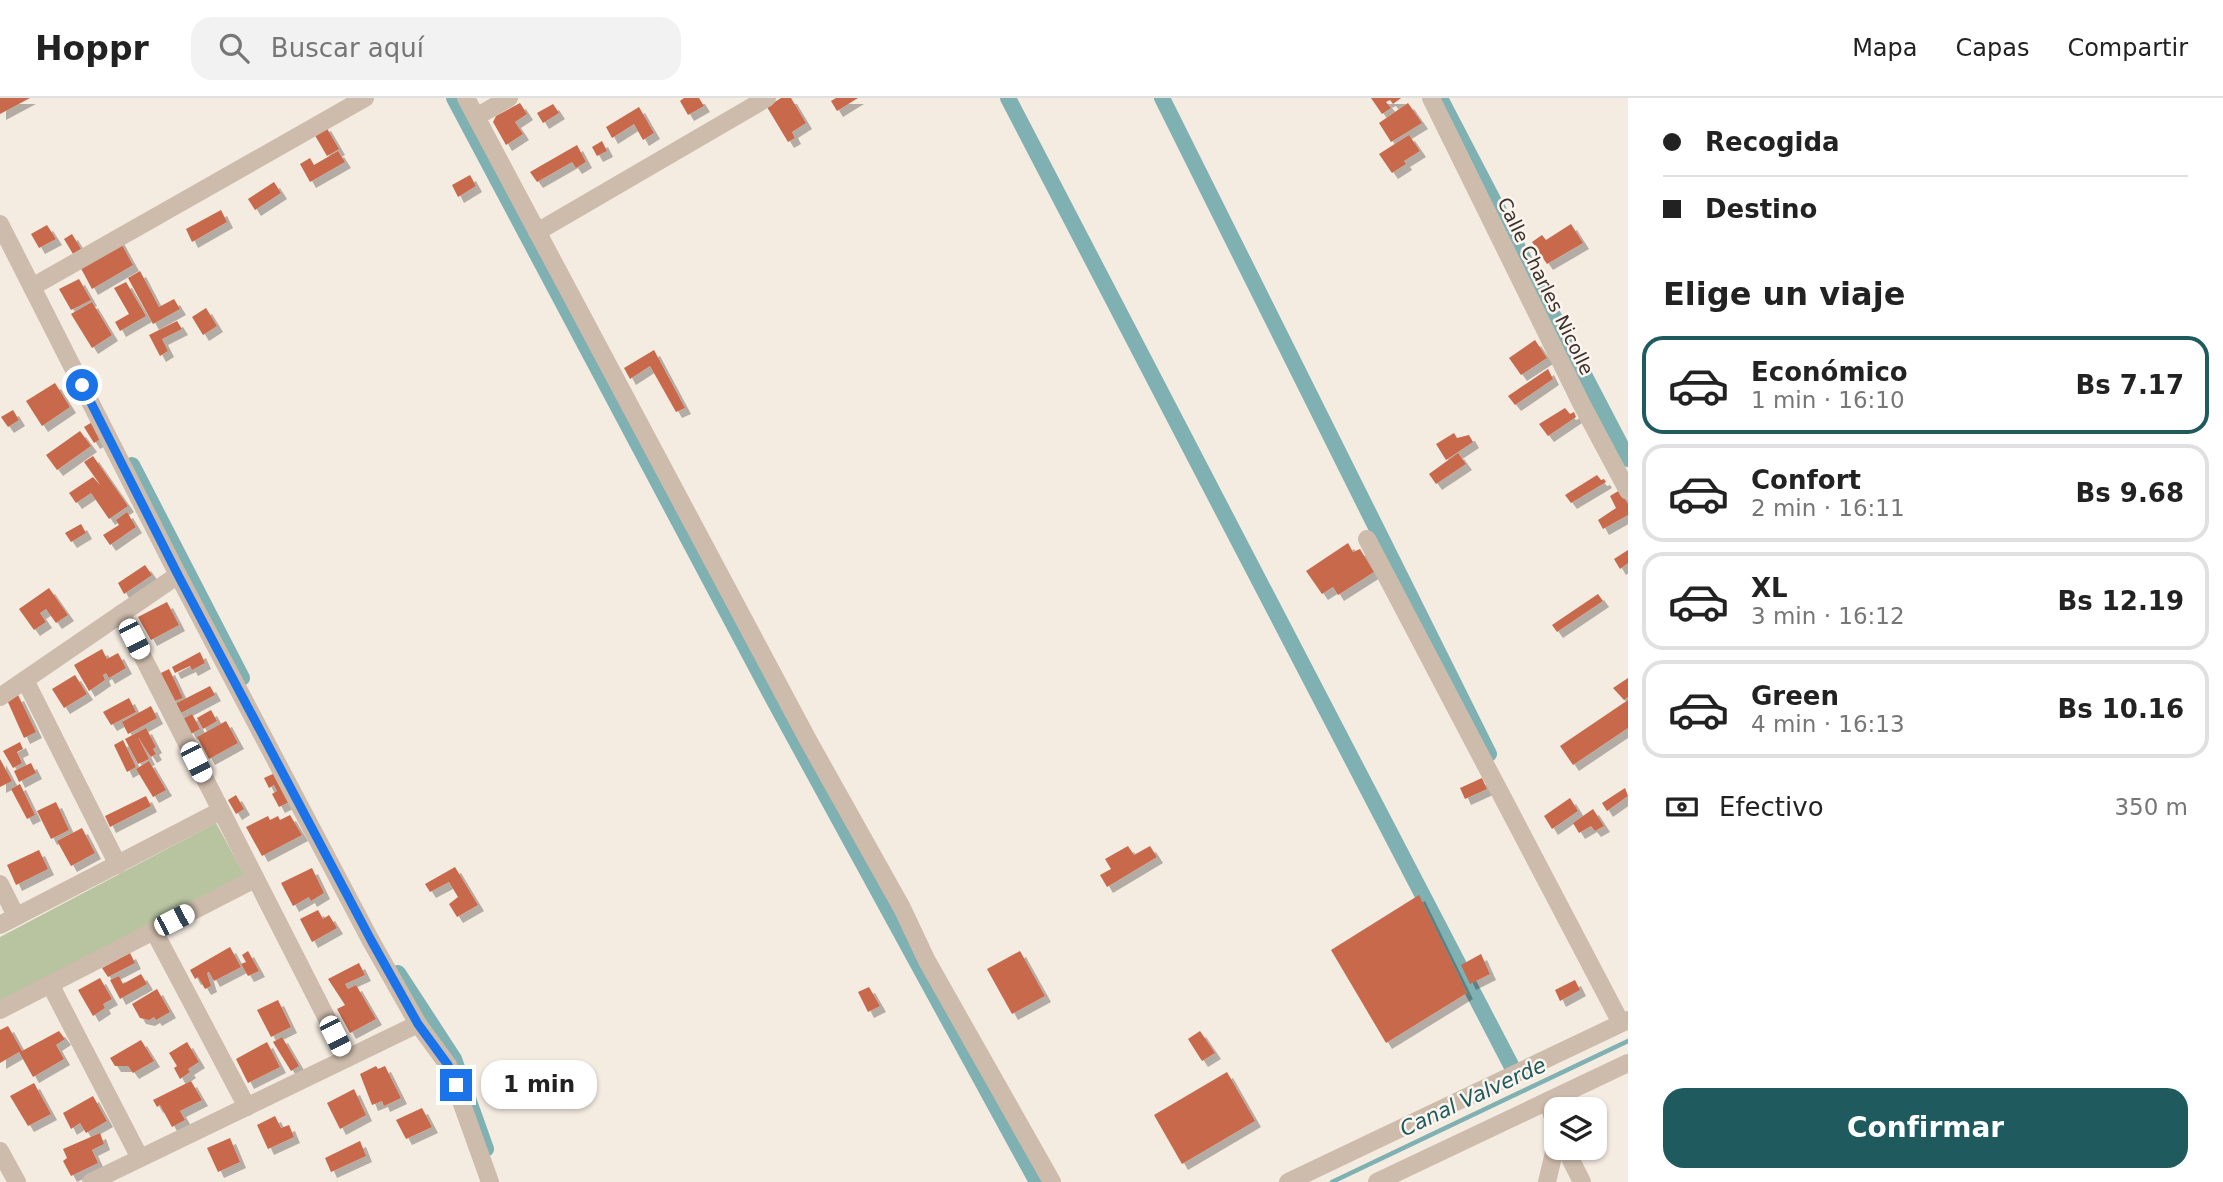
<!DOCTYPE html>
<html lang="es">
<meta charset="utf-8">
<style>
:root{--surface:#fff;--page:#f2f2f2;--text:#222;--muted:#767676;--line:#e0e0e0;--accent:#1f5a5e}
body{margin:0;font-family:"DejaVu Sans",sans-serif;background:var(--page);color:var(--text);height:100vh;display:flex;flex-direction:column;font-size:26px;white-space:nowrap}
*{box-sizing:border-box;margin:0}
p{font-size:23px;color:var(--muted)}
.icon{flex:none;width:38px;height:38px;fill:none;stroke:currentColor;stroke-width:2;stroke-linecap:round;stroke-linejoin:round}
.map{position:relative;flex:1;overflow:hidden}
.side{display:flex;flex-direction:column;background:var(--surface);width:595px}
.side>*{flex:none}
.guide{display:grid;align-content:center;height:154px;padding:0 35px;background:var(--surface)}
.fabs{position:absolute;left:1544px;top:999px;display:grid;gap:14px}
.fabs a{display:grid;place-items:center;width:63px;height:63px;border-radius:14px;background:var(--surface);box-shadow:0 2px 5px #0004;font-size:35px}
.end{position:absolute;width:32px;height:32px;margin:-16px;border:9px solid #1a73e8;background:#fff;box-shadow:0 0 0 4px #fff}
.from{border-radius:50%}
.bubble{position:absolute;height:49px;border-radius:21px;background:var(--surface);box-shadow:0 2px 5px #0004;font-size:23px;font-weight:700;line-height:49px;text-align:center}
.car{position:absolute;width:21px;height:42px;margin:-21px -10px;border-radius:9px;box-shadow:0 0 5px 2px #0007;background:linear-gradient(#fff 24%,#345 0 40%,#fff 0 76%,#345 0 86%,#fff 0)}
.guide b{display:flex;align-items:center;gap:24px;height:66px;font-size:26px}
.guide b+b{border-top:2px solid var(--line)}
.guide i{width:18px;height:18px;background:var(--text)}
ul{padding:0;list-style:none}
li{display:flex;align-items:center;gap:21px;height:98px;margin:0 14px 10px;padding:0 21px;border:4px solid var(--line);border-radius:21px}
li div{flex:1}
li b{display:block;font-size:26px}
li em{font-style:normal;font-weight:700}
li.active{border-color:var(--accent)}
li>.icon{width:63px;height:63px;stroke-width:1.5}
h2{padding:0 35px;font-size:32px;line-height:84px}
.pay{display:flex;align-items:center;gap:18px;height:77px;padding:0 35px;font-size:26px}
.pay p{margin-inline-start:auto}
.cta{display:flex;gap:14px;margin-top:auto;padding:14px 35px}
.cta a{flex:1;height:80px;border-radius:21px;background:var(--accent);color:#fff;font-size:28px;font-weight:700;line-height:80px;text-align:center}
header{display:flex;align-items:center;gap:42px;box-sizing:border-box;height:98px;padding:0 35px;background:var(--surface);border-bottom:2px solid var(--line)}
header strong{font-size:33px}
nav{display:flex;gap:38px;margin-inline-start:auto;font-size:24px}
.search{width:490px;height:63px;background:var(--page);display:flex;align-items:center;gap:18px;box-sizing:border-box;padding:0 24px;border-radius:21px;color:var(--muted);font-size:26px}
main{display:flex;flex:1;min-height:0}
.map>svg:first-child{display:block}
.green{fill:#b8c4a0}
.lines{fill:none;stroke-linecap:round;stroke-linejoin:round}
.stream{stroke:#7fb0b2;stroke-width:4.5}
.canal{stroke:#7fb0b2;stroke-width:16}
.building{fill:#c8694b;filter:url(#shadow)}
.minor{stroke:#cdbbac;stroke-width:18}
.route{stroke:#1a73e8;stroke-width:9}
.labels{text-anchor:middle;stroke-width:5;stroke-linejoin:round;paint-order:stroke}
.street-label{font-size:19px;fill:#3b302b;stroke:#fbf5ee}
.water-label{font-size:21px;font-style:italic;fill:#1f5a5e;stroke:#fbf5ee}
</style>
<header>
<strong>Hoppr</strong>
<div class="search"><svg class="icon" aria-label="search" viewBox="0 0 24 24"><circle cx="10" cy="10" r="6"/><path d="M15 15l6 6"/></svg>Buscar aquí</div>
<nav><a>Mapa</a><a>Capas</a><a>Compartir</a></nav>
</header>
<main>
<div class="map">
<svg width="1628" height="1084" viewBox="0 0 1628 1084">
<defs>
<filter id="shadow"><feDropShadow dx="6" dy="6" stdDeviation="0" flood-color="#0004"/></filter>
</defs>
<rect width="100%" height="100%" fill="#f4ebe1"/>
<!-- green -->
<polygon class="green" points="216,725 245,778 0,904 0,839"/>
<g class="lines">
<!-- stream -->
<polyline class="stream" points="1332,1084 1628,943"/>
<!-- canal -->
<g class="canal">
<polyline points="454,0 771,597 1037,1084"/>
<polyline points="1008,0 1511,967"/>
<polyline points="1162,0 1489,656"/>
<polyline points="1441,2 1628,361"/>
<polyline points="132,367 242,580"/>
<polyline points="398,875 454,961 486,1051"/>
</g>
</g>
<!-- building -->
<g class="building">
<polygon points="0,0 30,0 0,16"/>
<polygon points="684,0 699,0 704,8 688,17 680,3"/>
<polygon points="781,0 791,0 806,25 792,34 795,40 788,44 767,9"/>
<polygon points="836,0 858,0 837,13 831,3"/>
<polygon points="1371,0 1401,0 1393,6 1390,2 1386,4 1391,10 1382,16"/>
<polygon points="520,5 527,16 515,24 523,36 506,47 493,24 496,18"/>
<polygon points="1408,5 1422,25 1391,44 1379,25"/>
<polygon points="553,6 559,15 543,25 537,15"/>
<polygon points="639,9 654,35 643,42 634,26 612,40 606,29"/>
<polygon points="325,27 339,51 327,58 313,34"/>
<polygon points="1409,37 1420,53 1404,63 1406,66 1392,75 1379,56"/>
<polygon points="602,43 607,53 597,58 592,49"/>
<polygon points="577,47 586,64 576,70 572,64 537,84 530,74"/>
<polygon points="338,53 345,64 310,84 300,66 310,60 314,67"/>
<polygon points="470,77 476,88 458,99 452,87"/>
<polygon points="274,84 281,95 255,112 248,101"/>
<polygon points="221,112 227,124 192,144 186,131"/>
<polygon points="1571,126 1583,145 1547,166 1532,144 1542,137 1546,142"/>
<polygon points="47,127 56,141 39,150 31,136"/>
<polygon points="72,136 81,151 73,156 64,141"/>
<polygon points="117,138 133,167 92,191 76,161"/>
<polygon points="140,173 159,209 174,201 180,211 153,226 128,180"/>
<polygon points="79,181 91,202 71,212 59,191"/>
<polygon points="126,184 146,218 120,233 115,224 129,216 114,190"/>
<polygon points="92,204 112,237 92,250 71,216"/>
<polygon points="206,210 217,228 203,237 192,219"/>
<polygon points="177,223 182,231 162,241 168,253 160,258 149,237"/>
<polygon points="1535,242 1547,260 1521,277 1509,260"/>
<polygon points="654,252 685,310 676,314 650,268 630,281 624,270"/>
<polygon points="1548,271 1553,281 1515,307 1508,298"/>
<polygon points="55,285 70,309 42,328 26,303"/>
<polygon points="1565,310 1570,316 1574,314 1576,319 1548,338 1539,326"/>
<polygon points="13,312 19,322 8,329 1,319"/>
<polygon points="94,323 104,339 94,345 84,329"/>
<polygon points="80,333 91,348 57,372 46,357"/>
<polygon points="1454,335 1457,340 1469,337 1473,344 1446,362 1436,346"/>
<polygon points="1458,355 1466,366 1436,386 1429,376"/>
<polygon points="93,358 128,408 109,421 91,395 76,405 69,395 93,379 101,388 84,364"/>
<polygon points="1597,377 1601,382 1604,381 1606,384 1571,405 1565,397"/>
<polygon points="1620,392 1628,406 1628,417 1603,431 1598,422 1616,410 1610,398"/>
<polygon points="127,414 136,429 110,447 103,437 119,427 116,422"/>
<polygon points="81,426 86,435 71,444 65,435"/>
<polygon points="1348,445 1353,454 1360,451 1374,474 1338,497 1333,489 1322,496 1306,473"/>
<polygon points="1628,452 1628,465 1620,471 1614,461"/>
<polygon points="145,467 152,477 124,496 118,485"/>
<polygon points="49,490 68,517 56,525 46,511 40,515 46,524 34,532 19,511"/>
<polygon points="1598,496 1603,503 1557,534 1552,527"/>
<polygon points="167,504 179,527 151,542 138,519"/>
<polygon points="102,551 107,561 118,555 126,570 109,580 106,575 103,577 105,582 89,593 74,567"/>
<polygon points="200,554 205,565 192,572 190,568 175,575 172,569"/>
<polygon points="169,571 183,600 172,604 159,576"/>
<polygon points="75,577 87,596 64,610 52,591"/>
<polygon points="1628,580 1628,599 1624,602 1613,590"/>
<polygon points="210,588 215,597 177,617 173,607"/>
<polygon points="18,597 36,634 24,640 7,602"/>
<polygon points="129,600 136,614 111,627 103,614"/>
<polygon points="1628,602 1628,630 1573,667 1560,648"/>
<polygon points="151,608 157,620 128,636 122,624"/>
<polygon points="211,612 217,623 203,631 197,620"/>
<polygon points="192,616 200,631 191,636 183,621"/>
<polygon points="226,623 238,645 209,661 197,639"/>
<polygon points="146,630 156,649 153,651 156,656 151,659 138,639 149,661 138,666 125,641"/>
<polygon points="123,642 136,669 127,674 114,647"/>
<polygon points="20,644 23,651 17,654 22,665 13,670 3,653"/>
<polygon points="0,661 12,683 0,689"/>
<polygon points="149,663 166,692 153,699 136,671"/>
<polygon points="31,665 36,675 19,684 14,673"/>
<polygon points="275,675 289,704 279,709 272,696 277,693 274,687 269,690 264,680"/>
<polygon points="1482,680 1487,691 1465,701 1460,690"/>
<polygon points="20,686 35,717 27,721 11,691"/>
<polygon points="1625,690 1628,698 1607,713 1602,705"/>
<polygon points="236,697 244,711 236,716 228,702"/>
<polygon points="146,698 151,708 110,729 105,718"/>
<polygon points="1570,700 1578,713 1552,731 1544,718"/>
<polygon points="56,704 69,732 51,741 37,713"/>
<polygon points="1593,711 1604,728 1595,733 1591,728 1579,735 1573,725"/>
<polygon points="290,717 302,737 262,758 246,729 268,718 270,722 278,718 280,722"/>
<polygon points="82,730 95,755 71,768 57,743"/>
<polygon points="1128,748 1134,757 1150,748 1157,759 1107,789 1100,777 1111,771 1105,761"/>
<polygon points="39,752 48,771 16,787 7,767"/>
<polygon points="455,769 478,807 457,819 449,806 458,799 449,784 430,794 425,786"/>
<polygon points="312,770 324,795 311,803 309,799 293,808 281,785"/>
<polygon points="1419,797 1467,895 1386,945 1331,852"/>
<polygon points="318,812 323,821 329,817 337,830 312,844 300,821"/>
<polygon points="230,849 241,869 214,883 209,874 207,875 211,888 205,891 198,879 195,881 190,872"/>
<polygon points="248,853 259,873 248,878 241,866 246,864 242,857"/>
<polygon points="1020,853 1045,898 1012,916 987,871"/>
<polygon points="130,855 135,865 108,879 102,870"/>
<polygon points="1481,856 1490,876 1470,886 1461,867"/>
<polygon points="359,865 365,877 345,886 348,891 356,887 376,921 350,935 337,911 345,907 328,881"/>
<polygon points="141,876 147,886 120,901 110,882 119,878 123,886"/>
<polygon points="100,880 112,901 103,906 105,910 93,918 78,892"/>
<polygon points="1575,882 1580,892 1560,903 1555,892"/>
<polygon points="869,889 880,908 868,914 858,894"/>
<polygon points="157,891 170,914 156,922 154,919 149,922 140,920 132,906"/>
<polygon points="278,902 291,929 271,939 257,912"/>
<polygon points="8,928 22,953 59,933 65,941 56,947 64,961 33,979 19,954 0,965 0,932"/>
<polygon points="1200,933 1215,955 1202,963 1188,941"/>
<polygon points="282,939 299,968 291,973 273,944"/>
<polygon points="141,942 154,963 133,975 128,968 115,968 110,960"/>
<polygon points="187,944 199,964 188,971 190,974 180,981 174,970 177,968 169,955"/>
<polygon points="267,944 280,969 248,985 236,961"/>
<polygon points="376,968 378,971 385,968 401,1000 384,1008 382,1003 372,1007 360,976"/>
<polygon points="1227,974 1255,1023 1182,1066 1154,1017"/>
<polygon points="191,983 202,1002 180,1013 185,1022 172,1029 160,1007 157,1009 153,1002"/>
<polygon points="34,985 51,1016 28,1028 10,998"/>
<polygon points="354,991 366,1017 340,1031 327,1005"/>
<polygon points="93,998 107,1023 86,1035 80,1025 71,1031 63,1015"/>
<polygon points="422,1010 432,1029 406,1041 396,1022"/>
<polygon points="275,1018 281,1030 289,1027 294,1039 268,1051 257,1027"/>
<polygon points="100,1035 104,1046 92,1052 98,1065 71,1078 63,1063 67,1060 63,1051"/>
<polygon points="230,1040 240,1064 218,1074 207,1050"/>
<polygon points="360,1043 366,1058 331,1074 325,1060"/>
</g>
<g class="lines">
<!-- minor -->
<g class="minor">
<polyline points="466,0 808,642 902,810 927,863 1052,1084"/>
<polyline points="1431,0 1581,305 1628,393"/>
<polyline points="476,19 509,0"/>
<polyline points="0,126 178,477 371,843 418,926 448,967 490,1084"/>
<polyline points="537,134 767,0"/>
<polyline points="32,189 365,0"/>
<polyline points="1367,441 1621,925"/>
<polyline points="121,516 347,960"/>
<polyline points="25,582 118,767"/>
<polyline points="0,599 178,477"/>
<polyline points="0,786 16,818"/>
<polyline points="0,827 220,713"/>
<polyline points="154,833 247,1009"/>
<polyline points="50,886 140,1060"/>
<polyline points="0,912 255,781"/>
<polyline points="1548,1003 1556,1030"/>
<polyline points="1565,1050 1582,1084"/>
<polyline points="0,1053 17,1084"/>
<polyline points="91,1084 418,926"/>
<polyline points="1288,1084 1628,922"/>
<polyline points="1377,1084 1628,965"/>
<polyline points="1547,1084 1556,1046"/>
</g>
</g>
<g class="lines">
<!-- route -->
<polyline class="route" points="82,287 178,477 371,842 418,926 448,967 456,987"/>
</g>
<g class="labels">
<!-- street labels -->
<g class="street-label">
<text transform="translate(1546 188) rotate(64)" y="7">Calle Charles Nicolle</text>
</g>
<!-- water labels -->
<g class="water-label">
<text transform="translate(1473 999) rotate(-25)" y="7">Canal Valverde</text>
</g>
</g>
</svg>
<div class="fabs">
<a><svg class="icon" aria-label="layers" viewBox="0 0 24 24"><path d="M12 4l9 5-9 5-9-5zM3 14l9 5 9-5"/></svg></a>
</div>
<i class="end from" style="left:82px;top:287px"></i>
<i class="end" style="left:456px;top:987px"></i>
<div class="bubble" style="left:481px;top:962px;width:116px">1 min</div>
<i class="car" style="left:134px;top:541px;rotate:153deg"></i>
<i class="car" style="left:196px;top:664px;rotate:153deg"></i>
<i class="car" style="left:174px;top:822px;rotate:63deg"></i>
<i class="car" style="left:335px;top:938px;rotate:153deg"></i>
</div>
<section class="side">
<div class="guide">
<b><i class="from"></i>Recogida</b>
<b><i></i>Destino</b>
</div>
<h2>Elige un viaje</h2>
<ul>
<li class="active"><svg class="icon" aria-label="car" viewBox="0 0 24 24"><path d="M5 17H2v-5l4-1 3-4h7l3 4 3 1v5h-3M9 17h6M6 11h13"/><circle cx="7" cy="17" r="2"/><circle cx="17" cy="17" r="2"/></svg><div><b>Económico</b><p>1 min · 16:10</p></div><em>Bs 7.17</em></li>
<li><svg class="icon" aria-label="car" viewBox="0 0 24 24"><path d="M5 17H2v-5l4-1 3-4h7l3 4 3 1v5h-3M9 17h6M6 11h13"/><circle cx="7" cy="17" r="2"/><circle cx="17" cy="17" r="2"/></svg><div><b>Confort</b><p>2 min · 16:11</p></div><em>Bs 9.68</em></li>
<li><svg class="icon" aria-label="car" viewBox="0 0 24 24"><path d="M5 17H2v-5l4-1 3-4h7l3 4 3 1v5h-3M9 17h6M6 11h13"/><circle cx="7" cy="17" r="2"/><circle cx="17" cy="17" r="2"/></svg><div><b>XL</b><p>3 min · 16:12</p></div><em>Bs 12.19</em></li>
<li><svg class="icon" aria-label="car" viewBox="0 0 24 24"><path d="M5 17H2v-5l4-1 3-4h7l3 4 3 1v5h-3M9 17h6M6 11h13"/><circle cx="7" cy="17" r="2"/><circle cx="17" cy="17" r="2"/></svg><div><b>Green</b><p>4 min · 16:13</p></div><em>Bs 10.16</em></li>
</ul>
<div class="pay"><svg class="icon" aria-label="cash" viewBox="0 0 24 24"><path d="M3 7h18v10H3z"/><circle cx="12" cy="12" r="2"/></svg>Efectivo<p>350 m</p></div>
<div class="cta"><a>Confirmar</a></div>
</section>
</main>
